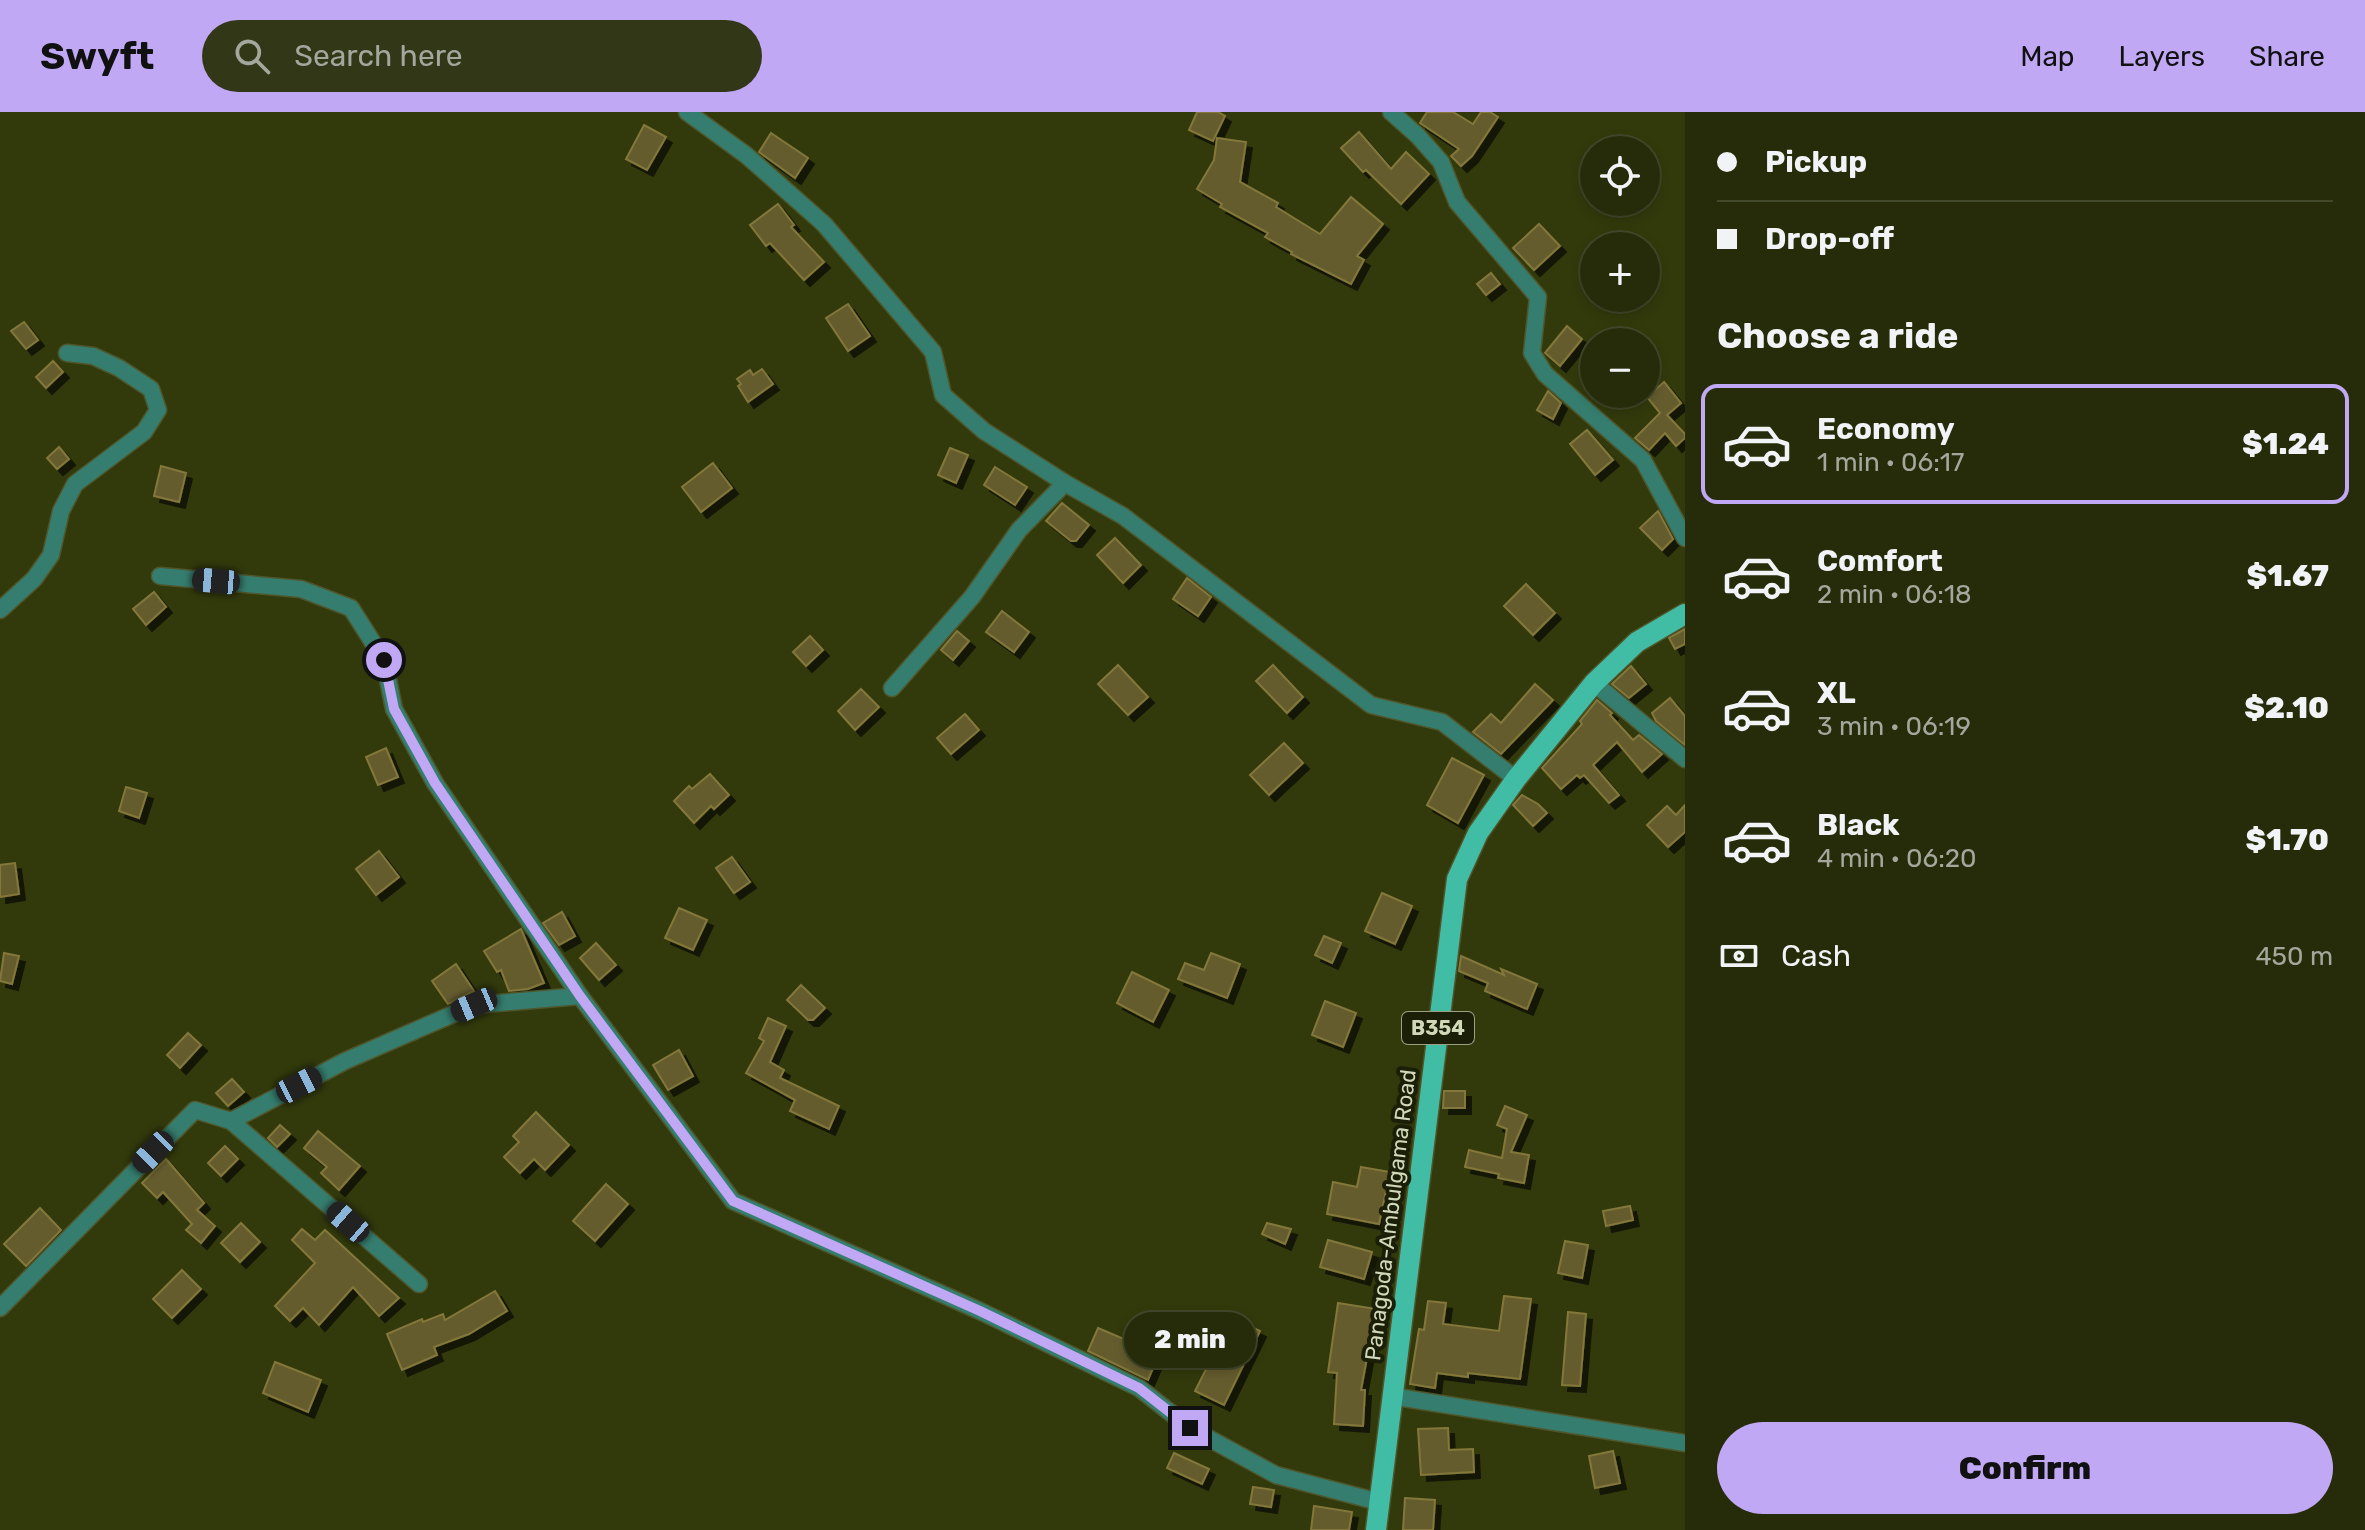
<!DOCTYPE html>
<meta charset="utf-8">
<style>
:root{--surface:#262c09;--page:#323817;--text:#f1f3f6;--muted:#a4a79c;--line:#42482a;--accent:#c0a8f4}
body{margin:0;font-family:Rubik,sans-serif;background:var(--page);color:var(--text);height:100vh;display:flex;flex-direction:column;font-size:30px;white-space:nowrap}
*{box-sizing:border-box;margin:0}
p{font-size:26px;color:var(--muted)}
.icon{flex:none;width:44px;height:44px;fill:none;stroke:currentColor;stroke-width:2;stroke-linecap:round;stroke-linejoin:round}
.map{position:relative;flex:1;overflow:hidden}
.side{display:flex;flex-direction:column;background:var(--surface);width:680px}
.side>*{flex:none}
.hud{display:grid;align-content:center;height:176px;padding:0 32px;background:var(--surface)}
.fabs{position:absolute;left:1580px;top:24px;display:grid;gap:16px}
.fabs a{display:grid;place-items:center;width:80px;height:80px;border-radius:50%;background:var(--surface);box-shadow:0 4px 12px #0003,0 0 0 2px var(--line);font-size:40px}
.end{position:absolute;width:36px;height:36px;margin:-18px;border:10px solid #c0a8f4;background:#111;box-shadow:0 0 0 4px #111}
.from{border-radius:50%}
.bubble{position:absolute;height:56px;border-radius:28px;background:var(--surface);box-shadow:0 4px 12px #0003,0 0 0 2px var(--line);font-size:26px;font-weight:800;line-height:56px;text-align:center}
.car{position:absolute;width:24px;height:48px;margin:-24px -12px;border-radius:10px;box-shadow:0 0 6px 2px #0007;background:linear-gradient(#222 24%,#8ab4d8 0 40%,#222 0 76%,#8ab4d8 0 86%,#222 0)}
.hud b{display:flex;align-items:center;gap:28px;height:76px;font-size:30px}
.hud b+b{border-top:2px solid var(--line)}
.hud i{width:20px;height:20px;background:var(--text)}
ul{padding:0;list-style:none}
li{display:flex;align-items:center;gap:24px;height:120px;margin:0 16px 12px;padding:0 16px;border:4px solid transparent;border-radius:16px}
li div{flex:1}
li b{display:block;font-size:30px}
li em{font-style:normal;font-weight:800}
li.active{border-color:var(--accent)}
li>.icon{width:72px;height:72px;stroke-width:1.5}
h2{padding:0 32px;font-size:36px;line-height:96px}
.pay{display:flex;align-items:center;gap:20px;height:88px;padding:0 32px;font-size:30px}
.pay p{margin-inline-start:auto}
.cta{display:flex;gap:16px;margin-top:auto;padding:16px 32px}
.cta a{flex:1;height:92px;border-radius:48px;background:var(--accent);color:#111;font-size:32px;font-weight:800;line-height:92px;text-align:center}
header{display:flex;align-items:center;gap:48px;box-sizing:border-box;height:112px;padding:0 40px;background:var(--accent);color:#111}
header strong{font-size:38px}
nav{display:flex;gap:44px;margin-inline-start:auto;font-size:28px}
.search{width:560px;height:72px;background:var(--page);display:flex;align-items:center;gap:20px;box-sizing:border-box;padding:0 28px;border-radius:44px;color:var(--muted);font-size:30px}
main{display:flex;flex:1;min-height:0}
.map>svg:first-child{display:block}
.building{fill:#655c2d;stroke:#83773a;stroke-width:2;filter:url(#shadow)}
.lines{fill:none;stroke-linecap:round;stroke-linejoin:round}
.minor-casing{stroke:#4f562b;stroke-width:19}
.primary-casing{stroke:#4f562b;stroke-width:23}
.minor{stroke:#357d6e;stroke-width:16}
.primary{stroke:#41bda6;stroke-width:20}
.route{stroke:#c0a8f4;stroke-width:10}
.labels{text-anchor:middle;stroke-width:8;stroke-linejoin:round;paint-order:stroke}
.shield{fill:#1b1f07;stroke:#9aa084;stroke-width:2}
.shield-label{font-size:20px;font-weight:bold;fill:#d1d8ba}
.street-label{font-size:22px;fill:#d1d8ba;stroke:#1b1f07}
</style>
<header>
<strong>Swyft</strong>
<div class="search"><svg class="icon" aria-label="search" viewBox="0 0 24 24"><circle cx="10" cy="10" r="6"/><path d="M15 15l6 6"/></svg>Search here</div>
<nav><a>Map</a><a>Layers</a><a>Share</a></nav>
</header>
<main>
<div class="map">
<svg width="1685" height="1418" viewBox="0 0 1685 1418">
<defs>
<filter id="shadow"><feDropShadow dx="6" dy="6" stdDeviation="0" flood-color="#0009"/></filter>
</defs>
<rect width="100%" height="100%" fill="#323a0c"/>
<!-- building -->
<g class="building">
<polygon points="1197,0 1218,0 1225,4 1213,29 1189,18"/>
<polygon points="1427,0 1453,0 1473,12 1481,0 1490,0 1498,5 1472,44 1461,54 1451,44 1459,37 1420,11"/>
<polygon points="644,13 666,25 647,58 626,47"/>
<polygon points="1359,20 1391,57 1406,40 1429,62 1401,92 1366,58 1363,60 1341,36"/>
<polygon points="771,21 808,46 795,66 759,40"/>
<polygon points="1217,26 1246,30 1240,70 1278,91 1276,95 1320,122 1351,85 1383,112 1357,144 1364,148 1351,172 1291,142 1292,140 1265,125 1268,121 1220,95 1222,92 1197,77 1214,48"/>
<polygon points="778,92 794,113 791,115 824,150 804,168 770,131 766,134 750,113"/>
<polygon points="1539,112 1560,134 1534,158 1513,136"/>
<polygon points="1491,161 1500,172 1486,183 1477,172"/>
<polygon points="848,192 870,224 848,239 826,206"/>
<polygon points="24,210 38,228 26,237 11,219"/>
<polygon points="1567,214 1582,227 1560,254 1545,241"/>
<polygon points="53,249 63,260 46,276 36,265"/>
<polygon points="762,257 773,272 748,290 738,274 741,272 737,267 750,258 753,263"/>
<polygon points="1664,270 1681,291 1667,303 1685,322 1685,326 1676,334 1665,321 1649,338 1635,326 1660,301 1647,285"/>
<polygon points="1548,279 1561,291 1553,307 1537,298"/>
<polygon points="1587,318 1613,348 1595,363 1570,332"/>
<polygon points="59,335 69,347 57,357 47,346"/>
<polygon points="950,336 968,343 956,371 938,363"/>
<polygon points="713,351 732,376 701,400 682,375"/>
<polygon points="161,354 186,361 179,390 154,384"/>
<polygon points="995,355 1027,375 1015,393 984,373"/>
<polygon points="1062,391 1089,413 1076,429 1071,429 1046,409"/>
<polygon points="1658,399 1673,427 1662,438 1640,416"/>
<polygon points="1115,426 1141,453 1123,471 1097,443"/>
<polygon points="1187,466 1211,485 1198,504 1173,487"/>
<polygon points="1526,472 1555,501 1533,523 1504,494"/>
<polygon points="154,480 166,495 146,513 133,497"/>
<polygon points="1002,499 1029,520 1014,540 986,520"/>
<polygon points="1685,517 1685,532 1675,537 1669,526"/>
<polygon points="957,519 969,529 953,548 941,538"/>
<polygon points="810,524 823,538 806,554 793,540"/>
<polygon points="1118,553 1148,585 1128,603 1098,572"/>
<polygon points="1273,553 1303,585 1287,601 1256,569"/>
<polygon points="1631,554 1646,572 1629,586 1612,572"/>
<polygon points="1535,572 1553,588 1501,642 1473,620 1491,602 1501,611"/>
<polygon points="861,577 879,595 855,618 838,599"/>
<polygon points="1670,586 1685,604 1685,633 1656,609 1652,601"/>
<polygon points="1597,588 1612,601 1610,603 1633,628 1639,623 1662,642 1642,660 1617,630 1593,653 1619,683 1609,691 1584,663 1580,666 1577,663 1561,677 1542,656 1582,612 1580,609"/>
<polygon points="965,602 979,618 951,642 937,626"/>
<polygon points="1284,631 1303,651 1269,683 1250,663"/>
<polygon points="386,636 398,665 378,673 366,645"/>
<polygon points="1452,646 1484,663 1458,711 1427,693"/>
<polygon points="710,662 729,683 714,697 711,694 694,711 674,689 689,674 692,677"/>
<polygon points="126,675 147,681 139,706 119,699"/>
<polygon points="1522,683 1538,692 1547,701 1533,714 1513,693"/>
<polygon points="1685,693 1685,720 1668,735 1647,713 1667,694 1676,703"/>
<polygon points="379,739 399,765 376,783 356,757"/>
<polygon points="732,745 750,770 734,781 716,756"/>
<polygon points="15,751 19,782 0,785 0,753"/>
<polygon points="1382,781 1412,794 1395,832 1365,819"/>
<polygon points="679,796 707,808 693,838 665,826"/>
<polygon points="562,800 575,824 559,833 543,811"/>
<polygon points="521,817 544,871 528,877 509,879 501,858 497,860 484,839"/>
<polygon points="1324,824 1341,831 1332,851 1315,843"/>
<polygon points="596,831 616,853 599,868 580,846"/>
<polygon points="4,841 19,844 12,872 0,869"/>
<polygon points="1211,841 1240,852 1227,886 1178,867 1185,851 1204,858"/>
<polygon points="1461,844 1504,863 1501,857 1537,872 1527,897 1485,879 1488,871 1459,859"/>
<polygon points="456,852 474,879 448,892 432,869"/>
<polygon points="1132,860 1169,878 1153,910 1117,891"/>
<polygon points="801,873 825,896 813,908 808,908 787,888"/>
<polygon points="1325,889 1356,901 1343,935 1312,923"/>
<polygon points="768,906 786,914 770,950 784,958 780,966 839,994 829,1017 790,999 795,988 746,961 764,929 759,926"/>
<polygon points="188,921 201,933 180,956 167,943"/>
<polygon points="679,938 693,964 668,978 653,953"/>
<polygon points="232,967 244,980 228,994 216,981"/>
<polygon points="1444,979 1465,979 1465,996 1443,996"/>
<polygon points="1505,994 1527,1003 1511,1040 1529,1043 1524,1071 1498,1066 1499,1062 1465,1055 1469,1038 1502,1046 1507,1017 1497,1013"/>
<polygon points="536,1000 569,1033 545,1058 534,1047 520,1061 504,1045 519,1030 513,1024"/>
<polygon points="280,1013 290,1022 277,1035 268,1026"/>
<polygon points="318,1019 360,1054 339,1078 321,1061 327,1055 304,1036"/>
<polygon points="225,1034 238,1047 221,1064 208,1051"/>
<polygon points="166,1047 204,1091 197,1098 215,1114 201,1131 186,1118 192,1112 163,1080 157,1086 142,1071"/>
<polygon points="1361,1055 1390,1060 1379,1112 1327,1102 1333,1070 1357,1075"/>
<polygon points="606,1072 628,1092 595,1129 573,1109"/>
<polygon points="1630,1094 1633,1108 1606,1114 1603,1099"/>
<polygon points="40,1096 61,1118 26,1154 4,1132"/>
<polygon points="241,1111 260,1130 240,1150 221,1131"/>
<polygon points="1267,1111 1291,1117 1285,1132 1262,1122"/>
<polygon points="302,1117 315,1128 325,1118 399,1186 379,1204 353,1175 319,1213 303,1196 290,1209 275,1194 315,1151 292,1128"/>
<polygon points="1328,1128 1372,1140 1364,1167 1320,1155"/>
<polygon points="1565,1129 1588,1133 1582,1166 1558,1161"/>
<polygon points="182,1158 201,1177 172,1206 153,1187"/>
<polygon points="495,1179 507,1199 469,1222 434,1235 437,1243 402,1258 387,1222 422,1207 423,1210 443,1202 445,1208"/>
<polygon points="1504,1184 1531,1187 1520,1267 1468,1261 1468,1265 1437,1261 1435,1276 1410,1272 1419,1217 1424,1218 1428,1189 1446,1191 1443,1212 1499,1219"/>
<polygon points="1338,1191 1376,1197 1361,1278 1365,1278 1363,1314 1334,1312 1337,1261 1328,1260"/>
<polygon points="1568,1200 1586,1202 1580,1274 1562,1273"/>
<polygon points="1232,1206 1260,1219 1224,1293 1195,1279"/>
<polygon points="1098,1216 1159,1242 1148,1268 1088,1239"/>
<polygon points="275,1250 321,1268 308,1300 263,1281"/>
<polygon points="1448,1316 1449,1338 1473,1337 1474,1360 1421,1363 1418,1317"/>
<polygon points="1613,1339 1620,1371 1595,1376 1589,1344"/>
<polygon points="1174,1341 1209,1357 1202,1372 1167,1356"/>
<polygon points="1253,1375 1274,1378 1271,1395 1250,1392"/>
<polygon points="1405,1386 1435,1388 1433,1418 1403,1418"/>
<polygon points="1314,1394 1352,1400 1349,1418 1311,1418"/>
</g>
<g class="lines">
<!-- minor casing -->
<g class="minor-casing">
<g id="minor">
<polyline points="687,0 746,43 824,112 933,240 943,283 984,319 1065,371 1123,404 1371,593 1442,610 1516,667"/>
<polyline points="1391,0 1418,24 1441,50 1457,90 1538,185 1532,241 1545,262 1643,348 1685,426"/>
<polyline points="160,464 301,477 351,496 384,548 394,597 435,671 580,884"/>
<polyline points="0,498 34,467 51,443 61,399 75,372 144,320 158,298 151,277 119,256 93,244 67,241"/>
<polyline points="1594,571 1685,647"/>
<polyline points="892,576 972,485 1019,418 1065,371"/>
<polyline points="231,1009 345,949 474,893 580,884 733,1089 980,1199 1139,1276 1190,1316 1276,1363 1379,1390"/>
<polyline points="0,1196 195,998 231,1009 419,1172"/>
<polyline points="1391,1284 1685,1331"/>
</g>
</g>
<!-- primary casing -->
<g class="primary-casing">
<polyline id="primary" points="1376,1418 1457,767 1478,721 1516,667 1594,571 1637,530 1685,502"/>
</g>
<!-- minor -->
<use href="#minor" class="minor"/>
<!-- primary -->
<use href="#primary" class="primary"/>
</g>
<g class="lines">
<!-- route -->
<polyline class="route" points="384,548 394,597 435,671 580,884 733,1089 980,1199 1139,1276 1190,1316"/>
</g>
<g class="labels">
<!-- shield labels -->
<rect class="shield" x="1402" y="900" width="72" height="32" rx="6"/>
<g class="shield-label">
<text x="1438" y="923">B354</text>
</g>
<!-- street labels -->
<g class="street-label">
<text transform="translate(1390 1103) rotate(-83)" y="8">Panagoda-Ambulgama Road</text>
</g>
</g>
</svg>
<div class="fabs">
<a><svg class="icon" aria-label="locate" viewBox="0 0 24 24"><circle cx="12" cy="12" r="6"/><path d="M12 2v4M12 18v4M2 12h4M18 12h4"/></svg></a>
<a>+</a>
<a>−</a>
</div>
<i class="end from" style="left:384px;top:548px"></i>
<i class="end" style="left:1190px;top:1316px"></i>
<div class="bubble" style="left:1124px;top:1200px;width:132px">2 min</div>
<i class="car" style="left:216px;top:469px;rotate:275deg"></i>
<i class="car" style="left:474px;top:893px;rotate:247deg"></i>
<i class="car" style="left:299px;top:973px;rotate:63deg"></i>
<i class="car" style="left:153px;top:1040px;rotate:224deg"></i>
<i class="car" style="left:348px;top:1110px;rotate:311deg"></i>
</div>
<section class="side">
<div class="hud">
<b><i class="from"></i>Pickup</b>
<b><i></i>Drop-off</b>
</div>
<h2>Choose a ride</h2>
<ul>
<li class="active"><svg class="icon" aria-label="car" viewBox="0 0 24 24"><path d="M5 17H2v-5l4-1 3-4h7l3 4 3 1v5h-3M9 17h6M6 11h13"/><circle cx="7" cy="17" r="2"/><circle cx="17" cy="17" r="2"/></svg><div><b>Economy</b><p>1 min · 06:17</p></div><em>$1.24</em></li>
<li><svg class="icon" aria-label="car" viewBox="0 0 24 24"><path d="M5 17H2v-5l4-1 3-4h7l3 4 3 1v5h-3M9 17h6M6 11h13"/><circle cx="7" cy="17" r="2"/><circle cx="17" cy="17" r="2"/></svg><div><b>Comfort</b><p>2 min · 06:18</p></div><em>$1.67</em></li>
<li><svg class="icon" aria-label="car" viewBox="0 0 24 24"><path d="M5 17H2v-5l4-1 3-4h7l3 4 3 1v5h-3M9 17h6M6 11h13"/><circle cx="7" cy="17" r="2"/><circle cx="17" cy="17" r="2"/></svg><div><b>XL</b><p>3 min · 06:19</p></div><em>$2.10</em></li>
<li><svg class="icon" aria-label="car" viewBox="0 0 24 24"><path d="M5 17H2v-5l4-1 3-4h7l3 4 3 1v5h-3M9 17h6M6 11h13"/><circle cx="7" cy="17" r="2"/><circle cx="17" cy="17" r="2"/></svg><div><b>Black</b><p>4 min · 06:20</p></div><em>$1.70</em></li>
</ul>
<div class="pay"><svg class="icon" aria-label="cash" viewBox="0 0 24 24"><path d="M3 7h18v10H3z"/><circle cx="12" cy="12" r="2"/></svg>Cash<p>450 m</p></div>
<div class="cta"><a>Confirm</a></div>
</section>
</main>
